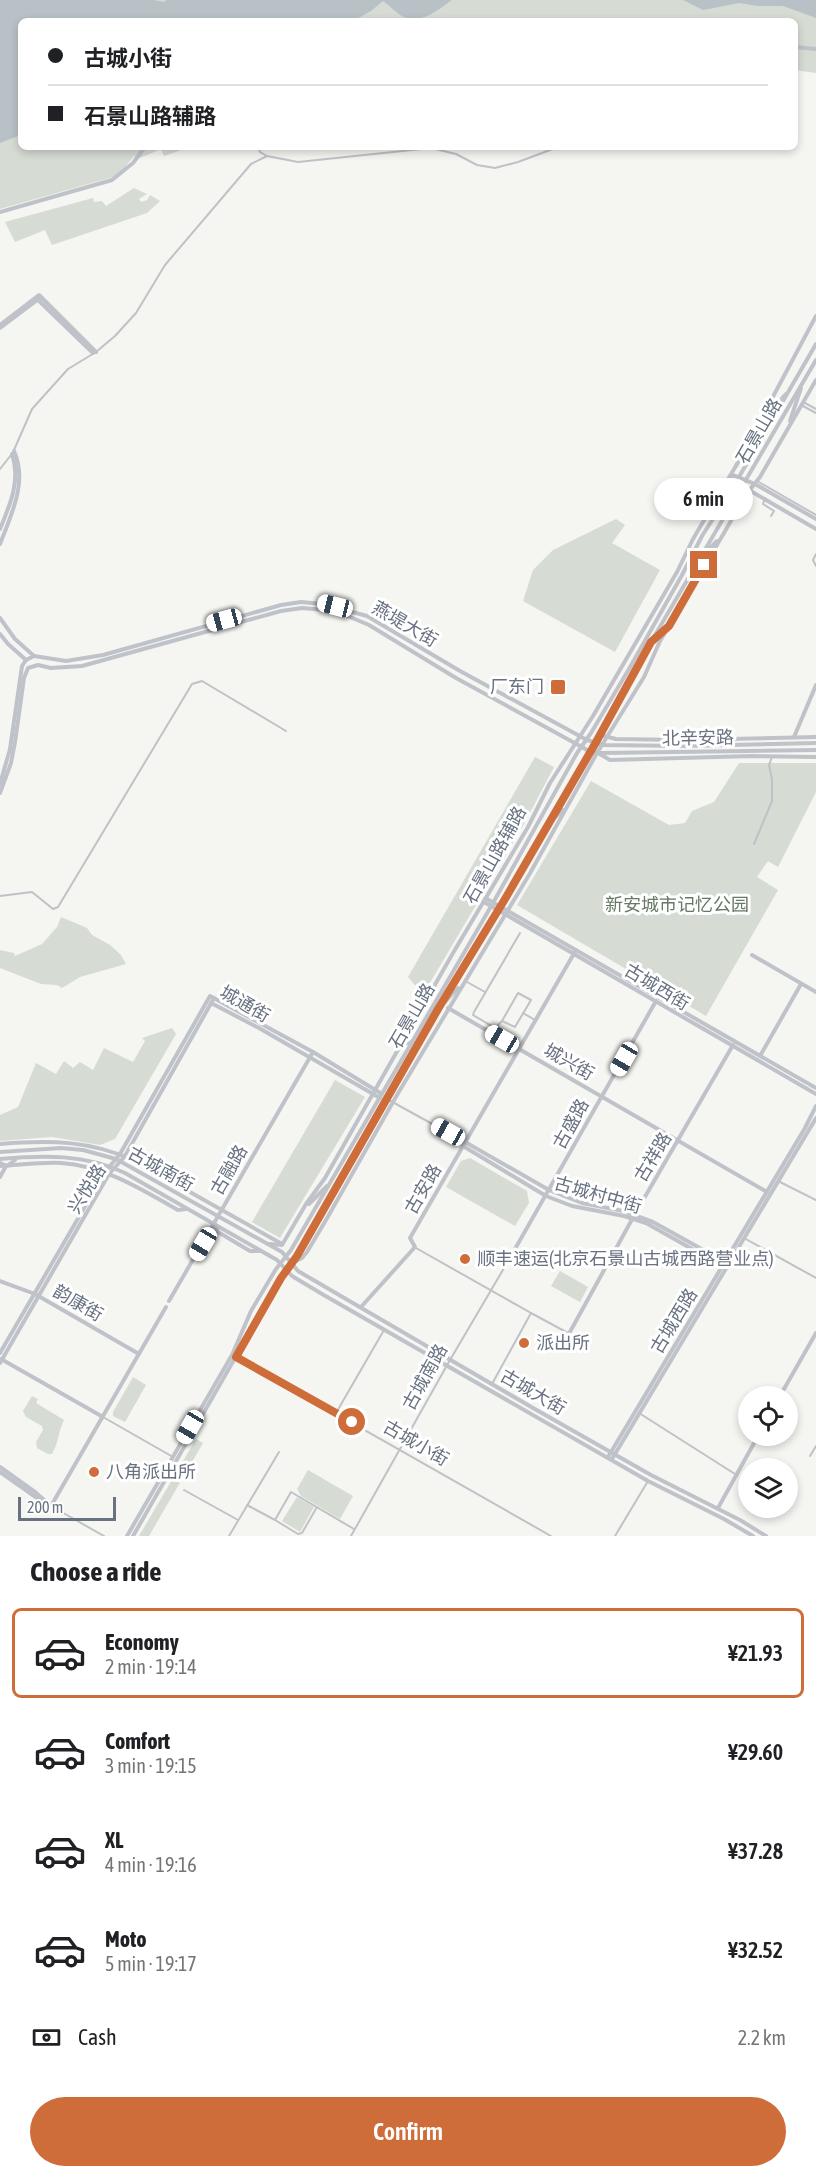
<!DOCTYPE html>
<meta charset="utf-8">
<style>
:root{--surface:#fff;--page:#f6f6f6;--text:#202124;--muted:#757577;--line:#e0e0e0;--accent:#ce6d39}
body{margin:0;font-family:"Asap Condensed","Noto Sans SC",sans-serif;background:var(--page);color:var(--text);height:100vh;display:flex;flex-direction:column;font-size:22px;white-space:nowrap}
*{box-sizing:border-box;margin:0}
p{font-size:20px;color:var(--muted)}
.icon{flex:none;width:33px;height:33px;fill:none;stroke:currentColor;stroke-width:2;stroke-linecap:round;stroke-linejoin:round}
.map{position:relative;height:1536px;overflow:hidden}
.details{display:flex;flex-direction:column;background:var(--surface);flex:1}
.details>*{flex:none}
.banner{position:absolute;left:18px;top:18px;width:780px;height:132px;border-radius:9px;box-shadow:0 3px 9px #0003;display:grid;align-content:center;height:132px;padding:0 30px;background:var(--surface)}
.controls{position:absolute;left:738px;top:1386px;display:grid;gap:12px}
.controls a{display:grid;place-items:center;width:60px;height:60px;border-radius:50%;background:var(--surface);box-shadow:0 3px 9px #0003;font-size:30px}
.scale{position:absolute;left:18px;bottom:15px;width:98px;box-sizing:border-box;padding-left:6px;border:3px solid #687280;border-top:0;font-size:16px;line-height:21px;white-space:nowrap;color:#687280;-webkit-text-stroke:4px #fff;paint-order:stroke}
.end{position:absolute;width:27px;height:27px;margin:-14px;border:8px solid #ce6d39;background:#fff;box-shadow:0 0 0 3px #fff}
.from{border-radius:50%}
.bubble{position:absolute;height:42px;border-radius:21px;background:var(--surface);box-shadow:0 3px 9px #0003;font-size:20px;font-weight:600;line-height:42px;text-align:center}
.car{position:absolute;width:18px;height:36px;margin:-18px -9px;border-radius:8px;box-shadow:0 0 4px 2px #0007;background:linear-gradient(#fff 24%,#345 0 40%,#fff 0 76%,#345 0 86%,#fff 0)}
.banner b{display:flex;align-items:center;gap:21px;height:57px;font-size:22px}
.banner b+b{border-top:2px solid var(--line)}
.banner i{width:15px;height:15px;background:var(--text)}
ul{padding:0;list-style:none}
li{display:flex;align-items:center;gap:18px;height:90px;margin:0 12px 9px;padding:0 18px;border:3px solid transparent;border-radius:9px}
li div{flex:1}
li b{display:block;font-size:22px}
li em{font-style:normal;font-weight:600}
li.on{border-color:var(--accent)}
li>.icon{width:54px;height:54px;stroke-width:1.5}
h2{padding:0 30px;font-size:27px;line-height:72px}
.pay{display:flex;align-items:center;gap:15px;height:66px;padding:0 30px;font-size:22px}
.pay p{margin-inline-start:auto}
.button{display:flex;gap:12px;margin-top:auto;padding:12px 30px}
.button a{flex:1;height:69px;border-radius:36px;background:var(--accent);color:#fff;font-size:24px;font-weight:600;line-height:69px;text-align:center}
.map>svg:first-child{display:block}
.green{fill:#d6dbd4}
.water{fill:#b8c1c5}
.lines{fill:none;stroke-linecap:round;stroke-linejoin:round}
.street{stroke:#bfc2c6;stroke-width:2}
.secondary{stroke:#bfc3c9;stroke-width:4}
.primary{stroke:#bfc3c9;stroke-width:4}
.route{stroke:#ce6d39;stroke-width:8}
.poi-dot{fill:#ce6d39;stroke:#fff;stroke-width:2}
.labels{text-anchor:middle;stroke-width:6;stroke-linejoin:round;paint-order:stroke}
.street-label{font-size:18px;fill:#687280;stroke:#fff}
.poi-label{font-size:18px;fill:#687280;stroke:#fff;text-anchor:start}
.park-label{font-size:18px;fill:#677866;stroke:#fff}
</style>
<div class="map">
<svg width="816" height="1536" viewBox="0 0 816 1536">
<rect width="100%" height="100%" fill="#f5f5f2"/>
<!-- green -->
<g class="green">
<polygon points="0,0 816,0 816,73 795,70 795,21 21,21 21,147 190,147 164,156 161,149 140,158 134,156 122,171 113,177 0,209"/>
<polygon points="134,188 147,194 139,199 141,202 147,200 150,195 160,201 147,213 52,245 45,230 15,242 5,222 93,198 94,202 102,201 106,206"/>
<polygon points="616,519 625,525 612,543 660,570 615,652 523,601 533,570 553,550"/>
<polygon points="535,757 554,767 524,824 431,981 424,996 408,977"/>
<polygon points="739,763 816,763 816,792 778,867 768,861 757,877 778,890 706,1016 517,905 591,781 669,825 685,823 692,811 714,802"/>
<polygon points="61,917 87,928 92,935 110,945 121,955 126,964 80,977 62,988 57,985 41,984 0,968 0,950 14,953 15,956 42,944 57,927"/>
<polygon points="172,1028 176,1034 115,1139 100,1145 52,1137 0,1141 0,1115 18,1107 36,1063 56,1074 64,1061 73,1068 80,1062 93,1070 104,1048 133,1062 145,1041 142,1038"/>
<polygon points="335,1080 365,1097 280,1238 252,1222"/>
<polygon points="470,1158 527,1191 529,1203 515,1226 446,1187 461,1161"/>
<polygon points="560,1271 588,1287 580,1302 551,1286"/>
<polygon points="133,1377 146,1385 125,1422 113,1416 113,1412"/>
<path d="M32,1396L38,1399L36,1403L64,1420C58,1432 59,1442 52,1454H48L37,1448L36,1442L43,1430L42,1426L26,1417L23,1411Z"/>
<polygon points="196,1439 203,1443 149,1536 139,1536"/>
<polygon points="308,1470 353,1496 340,1519 301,1496 297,1489"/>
<polygon points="297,1497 314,1507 300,1532 282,1521"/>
</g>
<!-- water -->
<g class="water">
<path d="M0,0H154L164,2L166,0H452C439,9 425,22 407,18C399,16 390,6 383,1L371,11L353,21H21V135L0,143Z"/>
<polygon points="683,0 816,0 816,18 783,6 758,6 739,3 703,10"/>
</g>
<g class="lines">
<!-- street -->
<g class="street">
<polyline points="258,147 260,152 267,156"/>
<polyline points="803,402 816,409"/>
<polyline points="801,405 816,413"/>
<polyline points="14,450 32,409 68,369 96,352 115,336 136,313 165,265 251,164 267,156 298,162 431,148 456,154 477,165 495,168 518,162 558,147"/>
<polyline points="0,469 11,455"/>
<polyline points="757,481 816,515"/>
<polyline points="765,498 763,504 774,511 771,516"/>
<polyline points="816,554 813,560 816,566"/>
<polyline points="754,844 772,801 772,779 769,765 772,757"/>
<polyline points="0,896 32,892 53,909 58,907 192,684 202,681 286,731"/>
<polyline points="467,982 485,992"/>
<polygon points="518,993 531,1000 515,1027 502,1021"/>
<polyline points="523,1013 535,1020"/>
<polyline points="502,1021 495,1028 473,1015 474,1012 520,933"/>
<polyline points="387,1099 465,1142"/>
<polyline points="778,1181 816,1200"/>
<polyline points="744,1238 816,1278"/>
<polyline points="416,1248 531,1313"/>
<polyline points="236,1357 551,1536"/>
<polyline points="492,1384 531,1313 568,1333"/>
<polyline points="336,1413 384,1330"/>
<polyline points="639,1413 735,1474"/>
<polyline points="103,1417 173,1457"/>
<polyline points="810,1456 816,1446"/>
<polyline points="184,1490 238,1520"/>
<polyline points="247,1505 275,1520"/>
<polyline points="51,1506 104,1536"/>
<polyline points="317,1507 302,1533 298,1534 275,1520 291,1492 354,1529"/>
<polyline points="229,1536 279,1452"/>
<polyline points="351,1536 450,1360 507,1263"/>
<polyline points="615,1536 648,1481"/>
</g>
<!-- secondary -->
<g class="secondary">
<polyline points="795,47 816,49"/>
<polyline points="0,212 112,180 133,163 145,147"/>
<polyline points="36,298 93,353"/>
<polyline points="0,325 39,295 96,352"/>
<polyline points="0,328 40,298"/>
<polyline points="763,420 786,394"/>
<polyline points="790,421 801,388"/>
<polyline points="736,466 816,316"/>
<polyline points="733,475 755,484 816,519"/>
<polyline points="731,478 742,486 816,529"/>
<polyline points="719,507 732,476"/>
<path d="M0,529C10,505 21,480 12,454"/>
<polyline points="724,533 745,496 760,477 816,380"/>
<path d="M0,544C11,515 28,482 14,451"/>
<polyline points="701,557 717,541"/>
<polyline points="0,618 15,639 34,656 66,661 103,655 281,605 301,602 323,604 367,616 460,671 587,740"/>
<polyline points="0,634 8,644 26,660"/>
<polyline points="654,639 666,628"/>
<polyline points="600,735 616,739 683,740 816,737"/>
<polyline points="794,737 816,685"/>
<polyline points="598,753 610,760 752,756 816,757"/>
<polyline points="0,784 10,749 22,666 26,660 34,656"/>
<polyline points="0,793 11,763 15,742 24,678 28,668 38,665 51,668 82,666 281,611 302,608 325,610 343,614 369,625 456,678 582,747"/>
<polyline points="551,821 563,810"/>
<polyline points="487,899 816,1088"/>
<polyline points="484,902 816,1094"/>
<polyline points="752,955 816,992"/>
<polyline points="445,1002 458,988"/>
<polyline points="211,1003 259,1028 380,1098"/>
<polyline points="448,1008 767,1192"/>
<polyline points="760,1056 801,984"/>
<polyline points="465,1142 549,1190 582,1203 623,1211 653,1222 725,1262"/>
<path d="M0,1144C48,1140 91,1140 135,1161L282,1244"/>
<polyline points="463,1146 546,1196 572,1206 624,1216 646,1223 724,1267"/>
<path d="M0,1166C20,1165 41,1162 61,1163C105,1166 141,1189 178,1210L186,1209"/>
<polyline points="0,1177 6,1166"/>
<polyline points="309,1204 327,1186"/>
<polyline points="214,1225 218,1232 250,1251 261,1251"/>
<polyline points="270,1244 282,1245 306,1204 325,1178 453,953 528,827 550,783 593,716 677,572 693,539 737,464"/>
<polyline points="292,1263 302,1258 307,1252 326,1220 397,1095 529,875 597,753 644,677 660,641 724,533"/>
<polyline points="507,1263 656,1001"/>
<polyline points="0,1281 35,1294 139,1354"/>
<polyline points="169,1301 313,1052"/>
<polyline points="361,1307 415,1247 410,1238 576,950"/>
<polyline points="560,1350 635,1214 733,1045"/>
<polyline points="0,1353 105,1172 120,1154 210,996 313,1052 382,1094"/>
<polyline points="1,1359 103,1417"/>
<polyline points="0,1363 109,1174 125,1156 214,998"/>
<polyline points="780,1396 816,1333"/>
<polyline points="608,1457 805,1128 816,1106"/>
<polyline points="612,1459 816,1118"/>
<polyline points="0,1467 35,1492 51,1506"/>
<polyline points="0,1472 47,1505"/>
<polyline points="51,1506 166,1307"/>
<polyline points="718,1508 758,1436"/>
</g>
<!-- primary -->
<g class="primary">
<polyline points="587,740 603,745 684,746 816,743"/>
<polyline points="582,747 590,752 602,753 816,750"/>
<polyline points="401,1045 413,1041"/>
<polyline points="0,1152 61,1148 83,1150 116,1159 282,1252 298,1271 533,1408 651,1475 740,1520 766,1536"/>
<path d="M0,1159C43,1155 86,1154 125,1173L277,1260L292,1276L322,1294L648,1481L724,1519L753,1536"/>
<polyline points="0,1163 7,1166 15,1160"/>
<polyline points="127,1536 232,1355 251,1311 276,1269 291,1250 493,903 577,753 591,733 629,669 682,575 702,536 732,489 816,344"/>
<path d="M133,1536L281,1278L297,1255C409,1061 523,867 636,673L651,642L816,360"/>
</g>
</g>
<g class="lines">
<!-- route -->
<polyline class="route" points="352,1422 236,1357 281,1278 297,1256 438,1009 505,899 595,744 651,642 669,626 704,565"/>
</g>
<!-- markers -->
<g class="poi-dot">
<rect x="550" y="679" width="16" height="16" rx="3"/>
<circle cx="465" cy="1259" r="6"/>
<circle cx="524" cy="1343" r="6"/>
<circle cx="94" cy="1472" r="6"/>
</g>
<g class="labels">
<!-- street labels -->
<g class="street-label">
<text transform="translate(759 431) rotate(-60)" y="6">石景山路</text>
<text transform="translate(405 624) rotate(30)" y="6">燕堤大街</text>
<text transform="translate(698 738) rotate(-1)" y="6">北辛安路</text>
<text transform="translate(495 855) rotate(-61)" y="6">石景山路辅路</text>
<text transform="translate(657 987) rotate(31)" y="6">古城西街</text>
<text transform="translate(245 1004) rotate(30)" y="6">城通街</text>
<text transform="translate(412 1016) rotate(-60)" y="6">石景山路</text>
<text transform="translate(569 1062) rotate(30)" y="6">城兴街</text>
<text transform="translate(571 1124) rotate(-61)" y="6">古盛路</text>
<text transform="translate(653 1157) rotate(-59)" y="6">古祥路</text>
<text transform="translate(161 1169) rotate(29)" y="6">古城南街</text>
<text transform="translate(229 1170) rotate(-60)" y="6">古融路</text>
<text transform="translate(87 1189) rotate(-58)" y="6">兴悦路</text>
<text transform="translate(423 1189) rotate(-60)" y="6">古安路</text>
<text transform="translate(598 1195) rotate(16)" y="6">古城村中街</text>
<text transform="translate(78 1303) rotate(30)" y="6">韵康街</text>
<text transform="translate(674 1321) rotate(-59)" y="6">古城西路</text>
<text transform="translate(425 1377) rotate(-61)" y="6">古城南路</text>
<text transform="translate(533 1392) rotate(30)" y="6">古城大街</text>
<text transform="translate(416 1443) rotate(30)" y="6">古城小街</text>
</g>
<!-- poi labels -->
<g class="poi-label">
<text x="544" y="693" text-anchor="end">厂东门</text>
<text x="477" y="1265">顺丰速运(北京石景山古城西路营业点)</text>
<text x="536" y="1349">派出所</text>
<text x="106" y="1478">八角派出所</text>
</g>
<!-- park labels -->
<g class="park-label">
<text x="677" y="911">新安城市记忆公园</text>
</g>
</g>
</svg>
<div class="controls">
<a><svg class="icon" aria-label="locate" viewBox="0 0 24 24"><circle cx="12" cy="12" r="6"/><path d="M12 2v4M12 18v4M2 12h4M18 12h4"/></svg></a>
<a><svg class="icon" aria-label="layers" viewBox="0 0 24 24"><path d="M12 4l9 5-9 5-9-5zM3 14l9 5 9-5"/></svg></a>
</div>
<div class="scale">200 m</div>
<i class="end from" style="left:352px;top:1422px"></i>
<i class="end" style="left:704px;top:565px"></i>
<div class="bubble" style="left:654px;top:478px;width:99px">6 min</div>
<i class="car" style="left:335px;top:606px;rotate:284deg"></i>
<i class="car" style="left:224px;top:620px;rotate:255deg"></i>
<i class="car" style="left:502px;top:1039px;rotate:300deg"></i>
<i class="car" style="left:624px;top:1059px;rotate:210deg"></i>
<i class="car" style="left:448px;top:1132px;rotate:299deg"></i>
<i class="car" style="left:203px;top:1244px;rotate:211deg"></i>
<i class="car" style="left:190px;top:1427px;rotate:210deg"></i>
<div class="banner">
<b><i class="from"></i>古城小街</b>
<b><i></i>石景山路辅路</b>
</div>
</div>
<section class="details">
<h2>Choose a ride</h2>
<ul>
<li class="on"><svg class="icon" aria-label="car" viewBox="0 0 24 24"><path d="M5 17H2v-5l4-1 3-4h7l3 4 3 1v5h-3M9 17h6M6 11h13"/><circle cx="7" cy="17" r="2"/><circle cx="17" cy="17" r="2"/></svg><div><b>Economy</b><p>2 min · 19:14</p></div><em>¥21.93</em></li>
<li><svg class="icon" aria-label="car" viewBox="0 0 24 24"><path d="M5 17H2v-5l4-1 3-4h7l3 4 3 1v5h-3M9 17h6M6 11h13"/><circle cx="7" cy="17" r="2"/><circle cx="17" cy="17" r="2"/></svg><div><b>Comfort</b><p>3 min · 19:15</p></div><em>¥29.60</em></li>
<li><svg class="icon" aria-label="car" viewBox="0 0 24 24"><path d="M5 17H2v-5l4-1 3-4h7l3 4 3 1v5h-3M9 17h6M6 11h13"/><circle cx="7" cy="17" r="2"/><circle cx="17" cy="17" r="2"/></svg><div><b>XL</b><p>4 min · 19:16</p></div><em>¥37.28</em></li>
<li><svg class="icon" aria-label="car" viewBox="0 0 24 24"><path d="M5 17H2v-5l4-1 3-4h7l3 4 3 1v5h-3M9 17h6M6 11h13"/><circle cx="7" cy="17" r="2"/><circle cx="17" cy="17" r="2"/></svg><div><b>Moto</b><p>5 min · 19:17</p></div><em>¥32.52</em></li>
</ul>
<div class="pay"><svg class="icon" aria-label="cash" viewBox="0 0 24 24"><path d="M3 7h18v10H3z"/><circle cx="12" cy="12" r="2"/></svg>Cash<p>2.2 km</p></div>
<div class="button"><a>Confirm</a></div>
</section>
